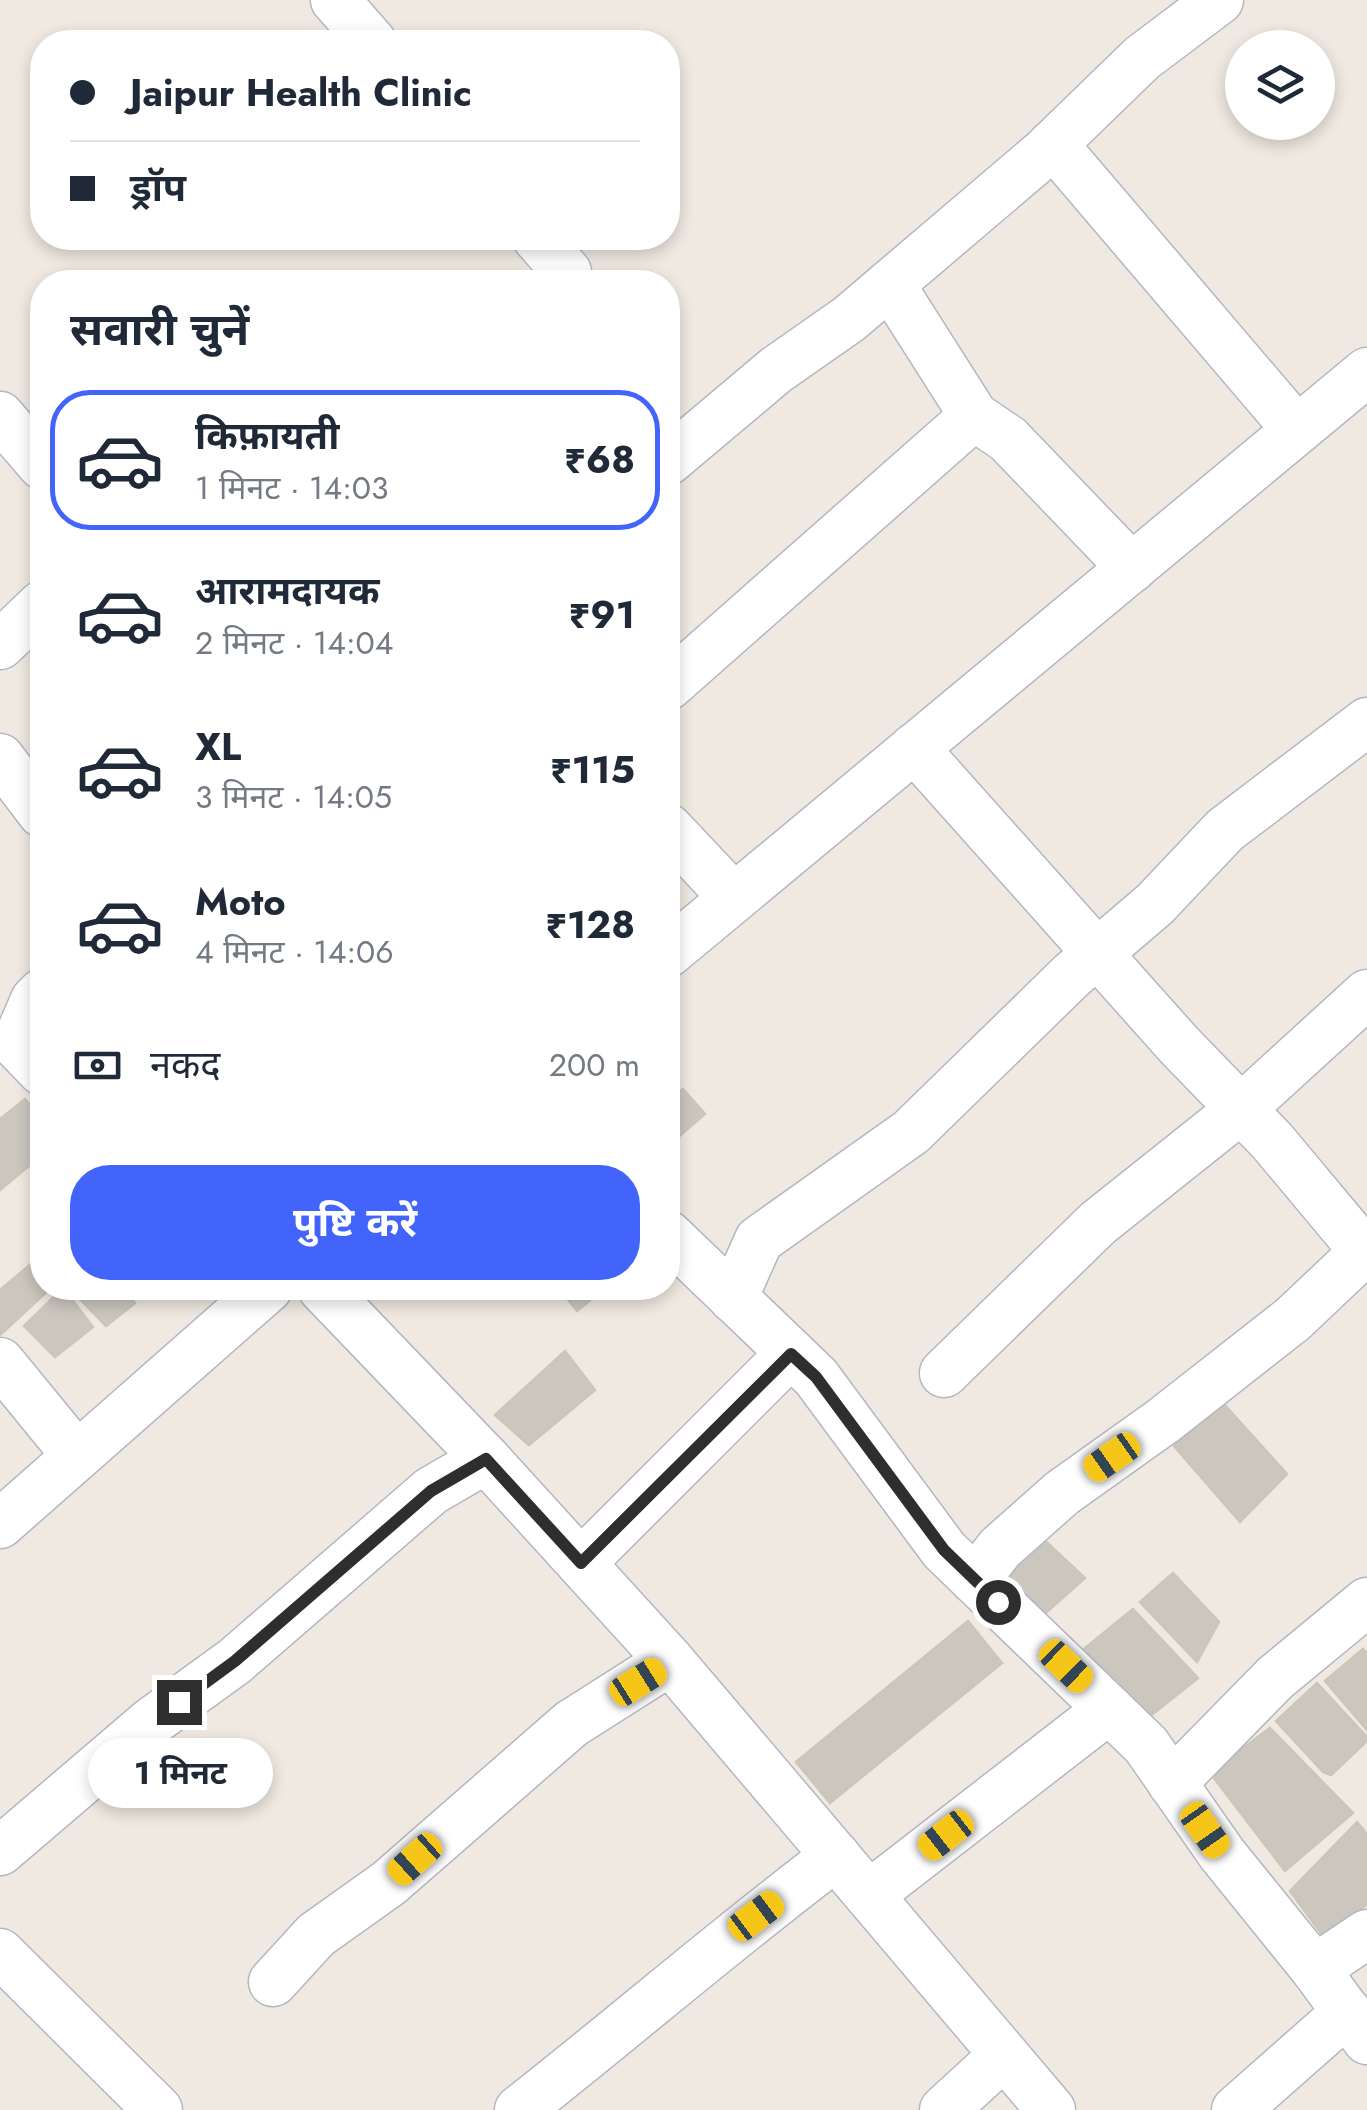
<!DOCTYPE html>
<html lang="hi">
<meta charset="utf-8">
<style>
:root{--surface:#fff;--page:#f2f2f3;--text:#1f2937;--muted:#747a83;--line:#e0e1e3;--accent:#4264fb}
body{margin:0;font-family:Jost,"Noto Sans Devanagari",sans-serif;background:var(--page);color:var(--text);height:100vh;display:flex;flex-direction:column;font-size:38px;white-space:nowrap}
*{box-sizing:border-box;margin:0}
p{font-size:32px;color:var(--muted)}
.icon{flex:none;width:55px;height:55px;fill:none;stroke:currentColor;stroke-width:2;stroke-linecap:round;stroke-linejoin:round}
.map{position:relative;flex:1;overflow:hidden}
.sheet{position:absolute;left:30px;top:270px;width:650px;height:1030px;display:flex;flex-direction:column;background:var(--surface);border-radius:40px;box-shadow:0 5px 15px #0003}
.sheet>*{flex:none}
.hud{position:absolute;left:30px;top:30px;width:650px;height:220px;border-radius:40px;box-shadow:0 5px 15px #0003;display:grid;align-content:center;height:220px;padding:0 40px;background:var(--surface)}
.buttons{position:absolute;left:1225px;top:30px;display:grid;gap:20px}
.buttons a{display:grid;place-items:center;width:110px;height:110px;border-radius:50%;background:var(--surface);box-shadow:0 5px 15px #0003;font-size:50px}
.end{position:absolute;width:45px;height:45px;margin:-22px;border:12px solid #2e2e2e;background:#fff;box-shadow:0 0 0 5px #fff}
.from{border-radius:50%}
.bubble{position:absolute;height:70px;border-radius:35px;background:var(--surface);box-shadow:0 5px 15px #0003;font-size:32px;font-weight:700;line-height:70px;text-align:center}
.car{position:absolute;width:30px;height:60px;margin:-30px -15px;border-radius:12px;box-shadow:0 0 8px 2px #0007;background:linear-gradient(#f5c518 24%,#345 0 40%,#f5c518 0 76%,#345 0 86%,#f5c518 0)}
.hud b{display:flex;align-items:center;gap:35px;height:95px;font-size:38px}
.hud b+b{border-top:2px solid var(--line)}
.hud i{width:25px;height:25px;background:var(--text)}
ul{padding:0;list-style:none}
li{display:flex;align-items:center;gap:30px;height:140px;margin:0 20px 15px;padding:0 20px;border:5px solid transparent;border-radius:40px}
li div{flex:1}
li b{display:block;font-size:38px}
li em{font-style:normal;font-weight:700}
li.active{border-color:var(--accent)}
li>.icon{width:90px;height:90px;stroke-width:1.5}
h2{padding:0 40px;font-size:45px;line-height:120px}
.pay{display:flex;align-items:center;gap:25px;height:110px;padding:0 40px;font-size:38px}
.pay p{margin-inline-start:auto}
.button{display:flex;gap:20px;margin-top:auto;padding:20px 40px}
.button a{flex:1;height:115px;border-radius:40px;background:var(--accent);color:#fff;font-size:40px;font-weight:700;line-height:115px;text-align:center}
.map>svg:first-child{display:block}
.building{fill:#cbc7bf;stroke:#cbc5ba;stroke-width:2.5}
.lines{fill:none;stroke-linecap:round;stroke-linejoin:round}
.minor-casing{stroke:#b4b7c1;stroke-width:51}
.minor{stroke:#fff;stroke-width:48}
.route{stroke:#2e2e2e;stroke-width:12}
</style>
<div class="map">
<svg width="1367" height="2110" viewBox="0 0 1367 2110">
<rect width="100%" height="100%" fill="#efe9e1"/>
<!-- building -->
<g class="building">
<polygon points="683,1089 705,1114 668,1146 668,1101"/>
<polygon points="25,1099 42,1120 42,1155 0,1190 0,1119"/>
<polygon points="38,1258 42,1263 42,1288 51,1288 0,1335 0,1290"/>
<polygon points="63,1288 93,1327 55,1357 24,1326"/>
<polygon points="83,1288 121,1288 135,1303 106,1326 75,1294"/>
<polygon points="559,1288 605,1288 577,1311"/>
<polygon points="565,1351 595,1390 529,1445 495,1415"/>
<polygon points="1223,1403 1287,1474 1240,1522 1174,1446"/>
<polygon points="1042,1538 1085,1578 1038,1620 1002,1576"/>
<polygon points="1173,1573 1219,1622 1197,1662 1140,1602"/>
<polygon points="1133,1609 1198,1678 1139,1725 1079,1653"/>
<polygon points="968,1621 1002,1663 830,1803 796,1762"/>
<polygon points="1363,1649 1367,1653 1367,1730 1325,1681"/>
<polygon points="1317,1683 1367,1737 1367,1741 1331,1775 1323,1772 1276,1721"/>
<polygon points="1270,1728 1353,1813 1285,1871 1210,1773"/>
<polygon points="1357,1822 1367,1834 1367,1904 1326,1940 1290,1891"/>
</g>
<g class="lines">
<!-- minor casing -->
<g class="minor-casing">
<g id="minor">
<polyline points="335,0 372,42"/>
<polyline points="1053,144 1297,430"/>
<polyline points="537,238 567,272"/>
<polyline points="890,284 974,416 1008,439 1132,568"/>
<polyline points="0,416 42,465"/>
<polyline points="668,461 776,370 849,319 1044,153 1142,58 1219,0"/>
<polyline points="0,645 42,605"/>
<polyline points="668,686 974,416"/>
<polyline points="914,748 1179,1045 1272,1141 1364,1251"/>
<polyline points="0,758 42,813"/>
<polyline points="668,828 734,898"/>
<polyline points="668,953 1367,372"/>
<polyline points="42,993 35,1000 16,1044 42,1071"/>
<polyline points="668,1235 816,1377 944,1550 1146,1745 1222,1854 1315,1969 1367,2040"/>
<polyline points="322,1288 486,1459 670,1661 1051,2110"/>
<polyline points="733,1298 759,1240 911,1132 1072,975 1155,904 1225,830 1367,722"/>
<polyline points="0,1362 77,1456"/>
<polyline points="944,1373 1098,1223 1241,1109 1367,994"/>
<polyline points="0,1524 268,1288"/>
<polyline points="581,1563 791,1353"/>
<polyline points="975,1580 1000,1548 1062,1493 1163,1421 1293,1319 1367,1249"/>
<polyline points="1172,1783 1275,1678 1367,1602"/>
<polyline points="0,1851 151,1722 235,1661 431,1491 486,1459"/>
<polyline points="869,1895 1109,1709"/>
<polyline points="0,1953 158,2110"/>
<polyline points="1315,1969 1367,1934"/>
<polyline points="273,1982 316,1935 389,1883 571,1724 670,1661"/>
<path d="M519,2110C626,2026 727,1938 836,1856"/>
<polyline points="944,2110 1004,2055"/>
<polyline points="1236,2110 1347,2012"/>
</g>
</g>
<!-- minor -->
<use href="#minor" class="minor"/>
</g>
<g class="lines">
<!-- route -->
<polyline class="route" points="179,1702 235,1661 431,1491 486,1459 581,1563 791,1354 816,1377 944,1550 998,1602"/>
</g>
</svg>
<div class="buttons">
<a><svg class="icon" aria-label="layers" viewBox="0 0 24 24"><path d="M12 4l9 5-9 5-9-5zM3 14l9 5 9-5"/></svg></a>
</div>
<i class="end from" style="left:998px;top:1602px"></i>
<i class="end" style="left:179px;top:1702px"></i>
<div class="bubble" style="left:88px;top:1738px;width:185px">1 मिनट</div>
<i class="car" style="left:1112px;top:1457px;rotate:235deg"></i>
<i class="car" style="left:1066px;top:1666px;rotate:134deg"></i>
<i class="car" style="left:638px;top:1682px;rotate:58deg"></i>
<i class="car" style="left:1205px;top:1830px;rotate:145deg"></i>
<i class="car" style="left:946px;top:1835px;rotate:232deg"></i>
<i class="car" style="left:415px;top:1859px;rotate:228deg"></i>
<i class="car" style="left:756px;top:1916px;rotate:53deg"></i>
<div class="hud">
<b><i class="from"></i>Jaipur Health Clinic</b>
<b><i></i>ड्रॉप</b>
</div>
<section class="sheet">
<h2>सवारी चुनें</h2>
<ul>
<li class="active"><svg class="icon" aria-label="car" viewBox="0 0 24 24"><path d="M5 17H2v-5l4-1 3-4h7l3 4 3 1v5h-3M9 17h6M6 11h13"/><circle cx="7" cy="17" r="2"/><circle cx="17" cy="17" r="2"/></svg><div><b>किफ़ायती</b><p>1 मिनट · 14:03</p></div><em>₹68</em></li>
<li><svg class="icon" aria-label="car" viewBox="0 0 24 24"><path d="M5 17H2v-5l4-1 3-4h7l3 4 3 1v5h-3M9 17h6M6 11h13"/><circle cx="7" cy="17" r="2"/><circle cx="17" cy="17" r="2"/></svg><div><b>आरामदायक</b><p>2 मिनट · 14:04</p></div><em>₹91</em></li>
<li><svg class="icon" aria-label="car" viewBox="0 0 24 24"><path d="M5 17H2v-5l4-1 3-4h7l3 4 3 1v5h-3M9 17h6M6 11h13"/><circle cx="7" cy="17" r="2"/><circle cx="17" cy="17" r="2"/></svg><div><b>XL</b><p>3 मिनट · 14:05</p></div><em>₹115</em></li>
<li><svg class="icon" aria-label="car" viewBox="0 0 24 24"><path d="M5 17H2v-5l4-1 3-4h7l3 4 3 1v5h-3M9 17h6M6 11h13"/><circle cx="7" cy="17" r="2"/><circle cx="17" cy="17" r="2"/></svg><div><b>Moto</b><p>4 मिनट · 14:06</p></div><em>₹128</em></li>
</ul>
<div class="pay"><svg class="icon" aria-label="cash" viewBox="0 0 24 24"><path d="M3 7h18v10H3z"/><circle cx="12" cy="12" r="2"/></svg>नकद<p>200 m</p></div>
<div class="button"><a>पुष्टि करें</a></div>
</section>
</div>
